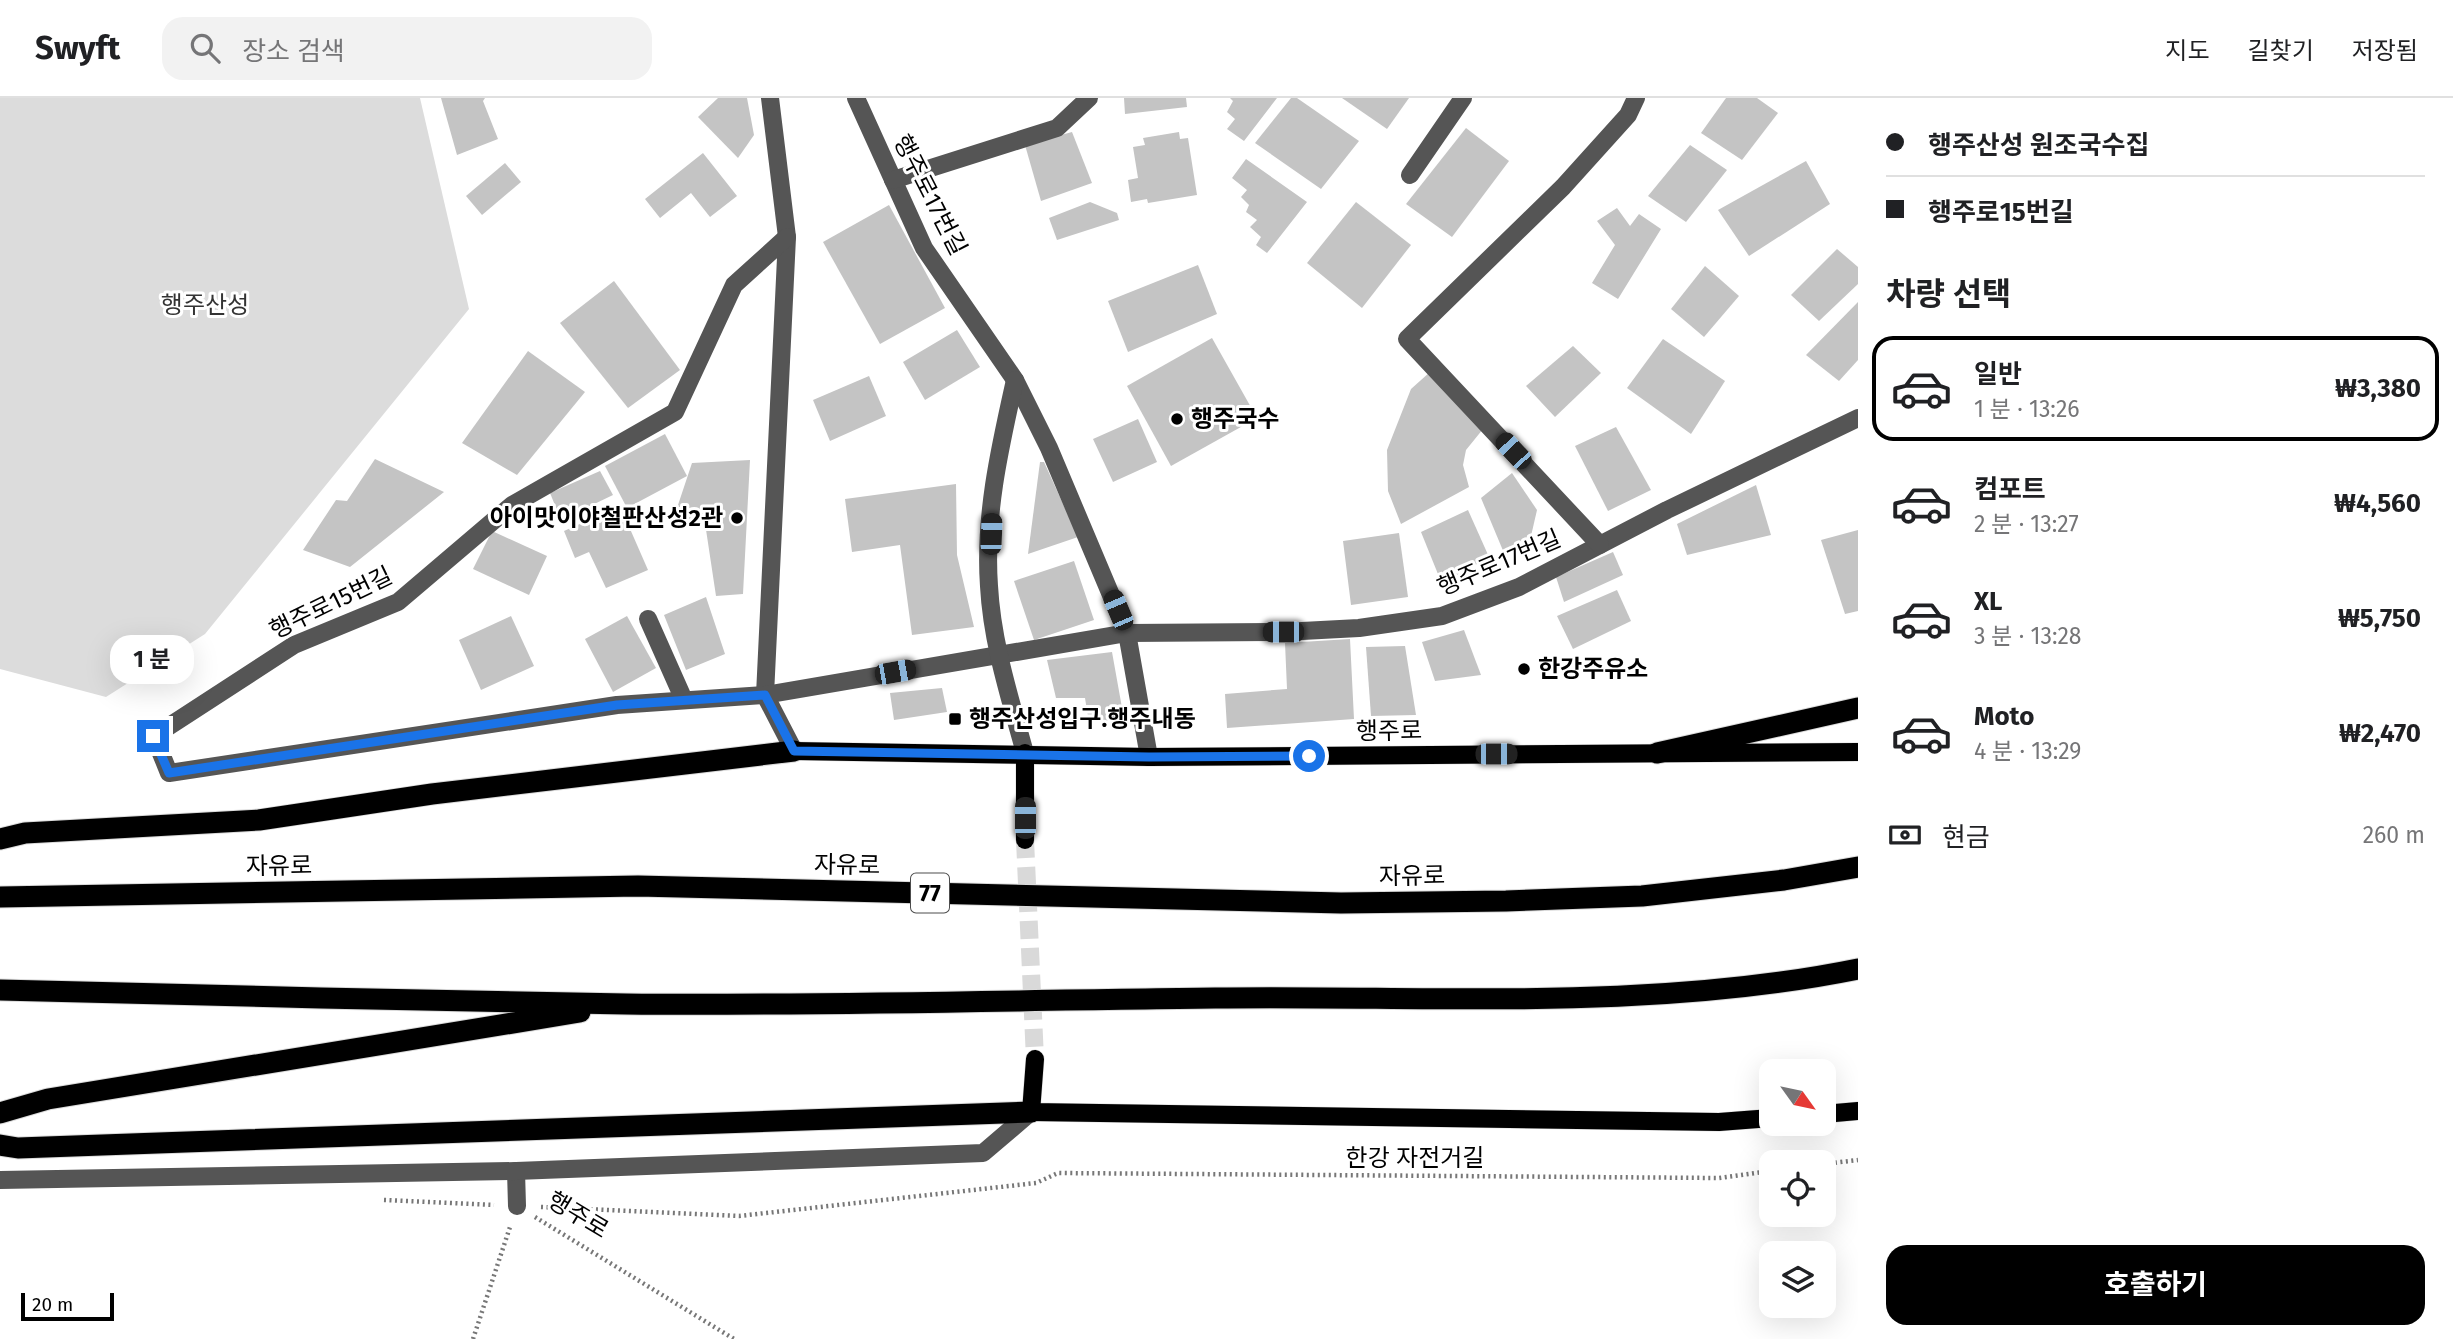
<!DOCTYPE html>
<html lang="ko">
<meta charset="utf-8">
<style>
:root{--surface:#fff;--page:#f2f2f2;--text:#202124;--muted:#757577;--line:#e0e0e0;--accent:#000}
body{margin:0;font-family:"Fira Sans","Noto Sans KR",sans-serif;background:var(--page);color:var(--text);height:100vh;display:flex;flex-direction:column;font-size:26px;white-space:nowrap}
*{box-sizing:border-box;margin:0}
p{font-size:23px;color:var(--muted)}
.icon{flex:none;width:38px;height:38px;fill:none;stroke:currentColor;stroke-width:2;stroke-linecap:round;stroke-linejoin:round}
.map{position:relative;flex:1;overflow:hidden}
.details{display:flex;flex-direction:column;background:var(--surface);width:595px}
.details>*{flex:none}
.top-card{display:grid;align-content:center;height:154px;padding:0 28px;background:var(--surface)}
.needle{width:46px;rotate:123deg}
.tools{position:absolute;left:1759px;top:961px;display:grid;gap:14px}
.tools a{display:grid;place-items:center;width:77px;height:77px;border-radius:14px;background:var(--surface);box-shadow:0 7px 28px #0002;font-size:35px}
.scale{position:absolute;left:21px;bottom:18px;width:93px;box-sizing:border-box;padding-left:7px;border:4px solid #000;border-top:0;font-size:19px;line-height:24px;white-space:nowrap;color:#000;-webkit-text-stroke:5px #fff;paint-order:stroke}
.end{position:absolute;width:32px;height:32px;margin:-16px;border:9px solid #1a73e8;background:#fff;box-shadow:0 0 0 4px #fff}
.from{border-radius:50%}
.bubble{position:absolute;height:49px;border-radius:21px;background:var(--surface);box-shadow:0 7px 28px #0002;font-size:23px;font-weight:700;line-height:49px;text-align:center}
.car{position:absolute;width:21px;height:42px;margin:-21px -10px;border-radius:9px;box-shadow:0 0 5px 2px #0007;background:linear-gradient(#222 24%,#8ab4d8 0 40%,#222 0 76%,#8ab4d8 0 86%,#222 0)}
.top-card b{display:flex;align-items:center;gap:24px;height:66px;font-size:26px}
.top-card b+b{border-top:2px solid var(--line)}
.top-card i{width:18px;height:18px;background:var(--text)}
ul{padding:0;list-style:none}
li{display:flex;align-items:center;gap:21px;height:105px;margin:0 14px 10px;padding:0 14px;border:4px solid transparent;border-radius:21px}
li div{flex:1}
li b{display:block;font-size:26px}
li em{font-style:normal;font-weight:700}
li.active{border-color:var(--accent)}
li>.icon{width:63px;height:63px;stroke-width:1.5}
h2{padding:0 28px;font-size:32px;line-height:84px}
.pay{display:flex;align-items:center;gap:18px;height:77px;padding:0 28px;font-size:26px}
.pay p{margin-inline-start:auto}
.primary-button{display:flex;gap:14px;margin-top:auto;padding:14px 28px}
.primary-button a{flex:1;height:80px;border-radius:21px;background:var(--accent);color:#fff;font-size:28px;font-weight:700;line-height:80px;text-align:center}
header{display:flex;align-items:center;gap:42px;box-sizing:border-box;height:98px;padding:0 35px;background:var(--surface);border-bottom:2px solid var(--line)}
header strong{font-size:33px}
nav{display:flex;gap:38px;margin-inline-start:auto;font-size:24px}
.search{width:490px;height:63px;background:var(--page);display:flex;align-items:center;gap:18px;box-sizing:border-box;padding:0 24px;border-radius:21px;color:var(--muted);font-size:26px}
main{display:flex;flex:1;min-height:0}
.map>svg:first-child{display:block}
.green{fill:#dcdcdc}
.building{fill:#c4c4c4}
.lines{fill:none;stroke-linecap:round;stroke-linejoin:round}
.major-tunnel{stroke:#d9d9d9;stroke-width:18;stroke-dasharray:18 9;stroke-linecap:butt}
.major-casing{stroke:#dbdbdb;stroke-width:19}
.highway-casing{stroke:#dbdbdb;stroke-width:23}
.path{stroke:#777;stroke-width:4.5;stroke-dasharray:2 3.5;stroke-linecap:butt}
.minor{stroke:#555;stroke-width:18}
.major{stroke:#000;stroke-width:18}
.highway{stroke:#000;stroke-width:21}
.route{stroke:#1a73e8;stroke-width:9}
.poi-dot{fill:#000;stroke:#fff;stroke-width:2.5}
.labels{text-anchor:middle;stroke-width:6;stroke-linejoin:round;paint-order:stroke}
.shield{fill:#fff;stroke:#4c4c4c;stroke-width:2}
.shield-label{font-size:23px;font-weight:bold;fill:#000}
.street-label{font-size:24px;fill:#000;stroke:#fff}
.park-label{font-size:24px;fill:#333;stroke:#fff}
.poi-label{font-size:24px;font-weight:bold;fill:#000;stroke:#fff;text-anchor:start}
</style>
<header>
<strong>Swyft</strong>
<div class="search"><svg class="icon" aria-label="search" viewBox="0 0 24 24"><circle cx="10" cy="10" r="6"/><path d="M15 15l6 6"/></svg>장소 검색</div>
<nav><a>지도</a><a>길찾기</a><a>저장됨</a></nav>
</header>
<main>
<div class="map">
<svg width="1858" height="1241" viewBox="0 0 1858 1241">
<rect width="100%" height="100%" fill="#fff"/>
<!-- green -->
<polygon class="green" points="0,0 420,0 469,211 205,536 106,599 0,571"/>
<!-- building -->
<g class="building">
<polygon points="441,0 485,0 483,3 498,41 457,57"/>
<polygon points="718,0 747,0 754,37 738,60 698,19"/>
<polygon points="1124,0 1186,0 1187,9 1125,16"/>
<polygon points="1230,0 1277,0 1244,43 1227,31 1235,21 1227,14 1233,3"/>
<polygon points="1291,0 1297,0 1359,43 1321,91 1255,45"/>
<polygon points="1342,0 1409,0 1387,31"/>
<polygon points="1726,0 1757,0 1778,15 1742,62 1701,35"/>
<polygon points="1466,30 1509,63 1452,139 1406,106"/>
<polygon points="1072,34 1092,85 1041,103 1025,47"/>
<polygon points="1179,34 1180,41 1188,40 1197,97 1148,105 1147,101 1131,104 1128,82 1138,80 1133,49 1145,47 1143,40"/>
<polygon points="1690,47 1727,72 1686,124 1648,98"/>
<polygon points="703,55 737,98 710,119 691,95 660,120 645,101"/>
<polygon points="1246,61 1307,104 1267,155 1256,147 1261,139 1250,129 1257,122 1246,114 1249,107 1241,99 1247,92 1232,80"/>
<polygon points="1806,63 1830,106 1749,158 1718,112"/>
<polygon points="505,65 521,84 482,117 466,98"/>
<polygon points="1090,104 1117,115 1119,122 1057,142 1049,120"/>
<polygon points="1356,104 1411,147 1362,210 1307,165"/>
<polygon points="889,107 945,210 880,246 823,144"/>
<polygon points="1617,110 1630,128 1639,116 1661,131 1618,201 1592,185 1615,147 1597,123"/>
<polygon points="1837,151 1858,169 1858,186 1819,223 1791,197"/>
<polygon points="1198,167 1217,216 1128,254 1108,203"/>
<polygon points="1705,168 1739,198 1704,239 1671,211"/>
<polygon points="614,183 680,272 628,310 560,225"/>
<polygon points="1858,204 1858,262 1839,283 1806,257"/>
<polygon points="957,232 980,269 925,302 903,264"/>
<polygon points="1212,240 1257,320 1171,368 1127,288"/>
<polygon points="1663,241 1725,283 1691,336 1627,290"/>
<polygon points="1573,248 1601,275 1555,319 1526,288"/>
<polygon points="528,253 585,294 517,377 462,345"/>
<polygon points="1430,274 1483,331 1466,352 1463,367 1469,389 1401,426 1388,393 1387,352 1411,291"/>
<polygon points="869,278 886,318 830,343 813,302"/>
<polygon points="1138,321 1157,364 1113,384 1093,341"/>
<polygon points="1616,329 1651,392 1608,413 1575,348"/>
<polygon points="665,336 687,378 627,410 605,368"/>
<polygon points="375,361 444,394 350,469 303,452 336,402 347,403"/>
<polygon points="750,362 743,496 716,498 705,425 673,422 692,365"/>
<polygon points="1040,364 1044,364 1078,439 1028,456"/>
<polygon points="600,373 613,397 561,422 550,395"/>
<polygon points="1512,375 1537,412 1531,438 1504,455 1481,400"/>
<polygon points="956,386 957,457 974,529 912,537 900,447 852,454 845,401"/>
<polygon points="1756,387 1771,437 1687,457 1677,426"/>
<polygon points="620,408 648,472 606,490 589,454 575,460 564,433"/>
<polygon points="1468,412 1489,459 1442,486 1421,434"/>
<polygon points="1858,432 1858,513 1845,516 1821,442"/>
<polygon points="492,433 547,458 529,497 473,471"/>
<polygon points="1399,435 1408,499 1351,507 1343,443"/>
<polygon points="1613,454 1623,477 1564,504 1556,479"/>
<polygon points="1074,463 1094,522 1034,542 1014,483"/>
<polygon points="1617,492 1631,523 1573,551 1557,518"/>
<polygon points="706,499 725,556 686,572 664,517"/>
<polygon points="511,518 534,568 481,592 459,542"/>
<polygon points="627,518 656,570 613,594 585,541"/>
<polygon points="1464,532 1481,577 1435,583 1422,544"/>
<polygon points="1350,541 1354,621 1227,630 1225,596 1287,591 1285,545"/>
<polygon points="1405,548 1416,617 1371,618 1366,549"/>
<polygon points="1112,554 1124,621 1089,625 1085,600 1056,600 1047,562"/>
<polygon points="942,590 947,614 894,622 890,595"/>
</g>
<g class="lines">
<!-- major-tunnel -->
<polyline class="major-tunnel" points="1025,742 1035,961"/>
<!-- major casing -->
<g class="major-casing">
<g id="major">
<polyline points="794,653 1149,659 1858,654"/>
<polyline points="1025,655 1025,742"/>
<polyline points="1035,961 1031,1014 1719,1024 1771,1020"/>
<polyline points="1824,1016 1858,1013"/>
</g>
</g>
<!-- highway casing -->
<g class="highway-casing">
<g id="highway">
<polyline points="1657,655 1858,610"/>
<polyline points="0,741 25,735 259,722 432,696 794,653"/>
<polyline points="0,799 638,788 1341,805 1506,803 1642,798 1784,782 1858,769"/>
<path d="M0,892C209,897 417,903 626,906C822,908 1019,902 1215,900C1429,897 1646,914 1858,871"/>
<polyline points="0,1015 48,1001 580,914"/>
<polyline points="0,1047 18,1050 1031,1014"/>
</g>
</g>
<!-- path -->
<g class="path">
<polyline points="1824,1066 1858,1062"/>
<polyline points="384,1102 494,1107"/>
<polyline points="541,1109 739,1118 1036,1085 1058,1075 1719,1080 1771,1073"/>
<polyline points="535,1119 734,1241"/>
<polyline points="473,1241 510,1129"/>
</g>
<!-- minor -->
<g class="minor">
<polyline points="770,0 787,139 765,597 794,653"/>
<polyline points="856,0 924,150 1015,282 1049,350 1127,535 1149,659"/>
<polyline points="1410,77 1463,0"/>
<polyline points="893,82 1057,30 1089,0"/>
<polyline points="787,139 734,187 675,314 512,407 398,504 294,547 154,638 169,675 617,607 765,597 1127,535 1283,534 1359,530 1442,518 1519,489 1667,412 1858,320"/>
<path d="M1015,282C1000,349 984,418 989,488C992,545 1010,600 1025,655"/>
<polyline points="1600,447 1407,241 1563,89 1628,17 1636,0"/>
<polyline points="648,521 684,602"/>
<polyline points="516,1073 517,1108"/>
<polyline points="0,1082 516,1073 983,1055 1031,1014"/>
</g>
<!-- major -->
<use href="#major" class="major"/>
<!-- highway -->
<use href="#highway" class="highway"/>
</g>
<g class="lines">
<!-- route -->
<polyline class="route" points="153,638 169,675 617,607 765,597 794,653 1149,659 1309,658"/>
</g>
<!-- markers -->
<g class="poi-dot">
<circle cx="1177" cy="321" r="7"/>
<circle cx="737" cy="420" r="7"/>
<circle cx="1524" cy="571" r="7"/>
<rect x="948" y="614" width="14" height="14" rx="3.5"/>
</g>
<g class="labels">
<!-- shield labels -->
<rect class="shield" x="911" y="775.5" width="38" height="39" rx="5"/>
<g class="shield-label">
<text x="930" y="803">77</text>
</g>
<!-- street labels -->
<g class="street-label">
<text transform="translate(930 97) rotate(63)" y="8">행주로17번길</text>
<text transform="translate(1499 465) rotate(-23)" y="8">행주로17번길</text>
<text transform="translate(331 505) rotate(-26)" y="8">행주로15번길</text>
<text transform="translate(1389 633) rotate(-1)" y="8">행주로</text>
<text transform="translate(847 767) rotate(1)" y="8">자유로</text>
<text transform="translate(279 768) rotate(-1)" y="8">자유로</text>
<text transform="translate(1412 778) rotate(-1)" y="8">자유로</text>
<text x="1415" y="1068">한강 자전거길</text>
<text transform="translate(578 1117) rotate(31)" y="8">행주로</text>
</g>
<!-- park labels -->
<g class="park-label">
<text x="205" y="215">행주산성</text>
</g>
<!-- poi labels -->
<g class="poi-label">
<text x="1191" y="329">행주국수</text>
<text x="723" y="428" text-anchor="end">아이맛이야철판산성2관</text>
<text x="1538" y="579">한강주유소</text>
<text x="969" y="629">행주산성입구.행주내동</text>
</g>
</g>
</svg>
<div class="tools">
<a><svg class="needle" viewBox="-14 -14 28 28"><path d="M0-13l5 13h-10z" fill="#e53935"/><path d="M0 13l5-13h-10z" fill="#757577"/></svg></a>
<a><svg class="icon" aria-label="locate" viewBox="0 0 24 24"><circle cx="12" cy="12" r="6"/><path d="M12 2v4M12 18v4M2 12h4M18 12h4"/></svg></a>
<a><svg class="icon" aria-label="layers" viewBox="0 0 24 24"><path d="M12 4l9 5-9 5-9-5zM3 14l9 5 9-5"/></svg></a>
</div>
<div class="scale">20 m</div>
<i class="end from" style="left:1309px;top:658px"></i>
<i class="end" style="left:153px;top:638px"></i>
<div class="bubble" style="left:110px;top:537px;width:84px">1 분</div>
<i class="car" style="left:1513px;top:353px;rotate:317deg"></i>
<i class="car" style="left:991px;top:436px;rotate:2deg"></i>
<i class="car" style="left:1118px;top:512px;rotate:337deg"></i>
<i class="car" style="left:1283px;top:534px;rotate:270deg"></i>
<i class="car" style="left:895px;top:574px;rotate:80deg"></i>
<i class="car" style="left:1496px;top:656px;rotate:90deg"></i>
<i class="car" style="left:1025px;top:720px;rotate:0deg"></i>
</div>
<section class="details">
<div class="top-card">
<b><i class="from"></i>행주산성 원조국수집</b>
<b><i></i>행주로15번길</b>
</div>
<h2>차량 선택</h2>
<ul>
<li class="active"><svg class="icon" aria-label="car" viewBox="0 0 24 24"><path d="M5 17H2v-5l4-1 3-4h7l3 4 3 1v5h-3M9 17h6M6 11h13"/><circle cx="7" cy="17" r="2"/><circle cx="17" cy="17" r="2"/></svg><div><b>일반</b><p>1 분 · 13:26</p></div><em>₩3,380</em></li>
<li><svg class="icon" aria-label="car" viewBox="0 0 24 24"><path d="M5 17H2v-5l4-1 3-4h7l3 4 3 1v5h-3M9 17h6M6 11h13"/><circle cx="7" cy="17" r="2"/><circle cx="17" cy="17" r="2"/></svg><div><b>컴포트</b><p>2 분 · 13:27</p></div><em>₩4,560</em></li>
<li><svg class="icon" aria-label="car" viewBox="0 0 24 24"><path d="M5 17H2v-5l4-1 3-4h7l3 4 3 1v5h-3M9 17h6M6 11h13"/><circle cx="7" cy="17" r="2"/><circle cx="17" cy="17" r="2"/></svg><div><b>XL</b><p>3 분 · 13:28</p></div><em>₩5,750</em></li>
<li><svg class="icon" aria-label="car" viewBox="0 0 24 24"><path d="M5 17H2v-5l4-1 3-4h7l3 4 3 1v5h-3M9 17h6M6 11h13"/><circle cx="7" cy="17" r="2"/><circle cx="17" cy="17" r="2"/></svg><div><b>Moto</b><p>4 분 · 13:29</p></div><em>₩2,470</em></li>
</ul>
<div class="pay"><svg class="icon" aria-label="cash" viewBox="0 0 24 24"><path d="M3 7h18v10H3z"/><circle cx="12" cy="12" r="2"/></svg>현금<p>260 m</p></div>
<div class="primary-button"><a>호출하기</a></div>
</section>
</main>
